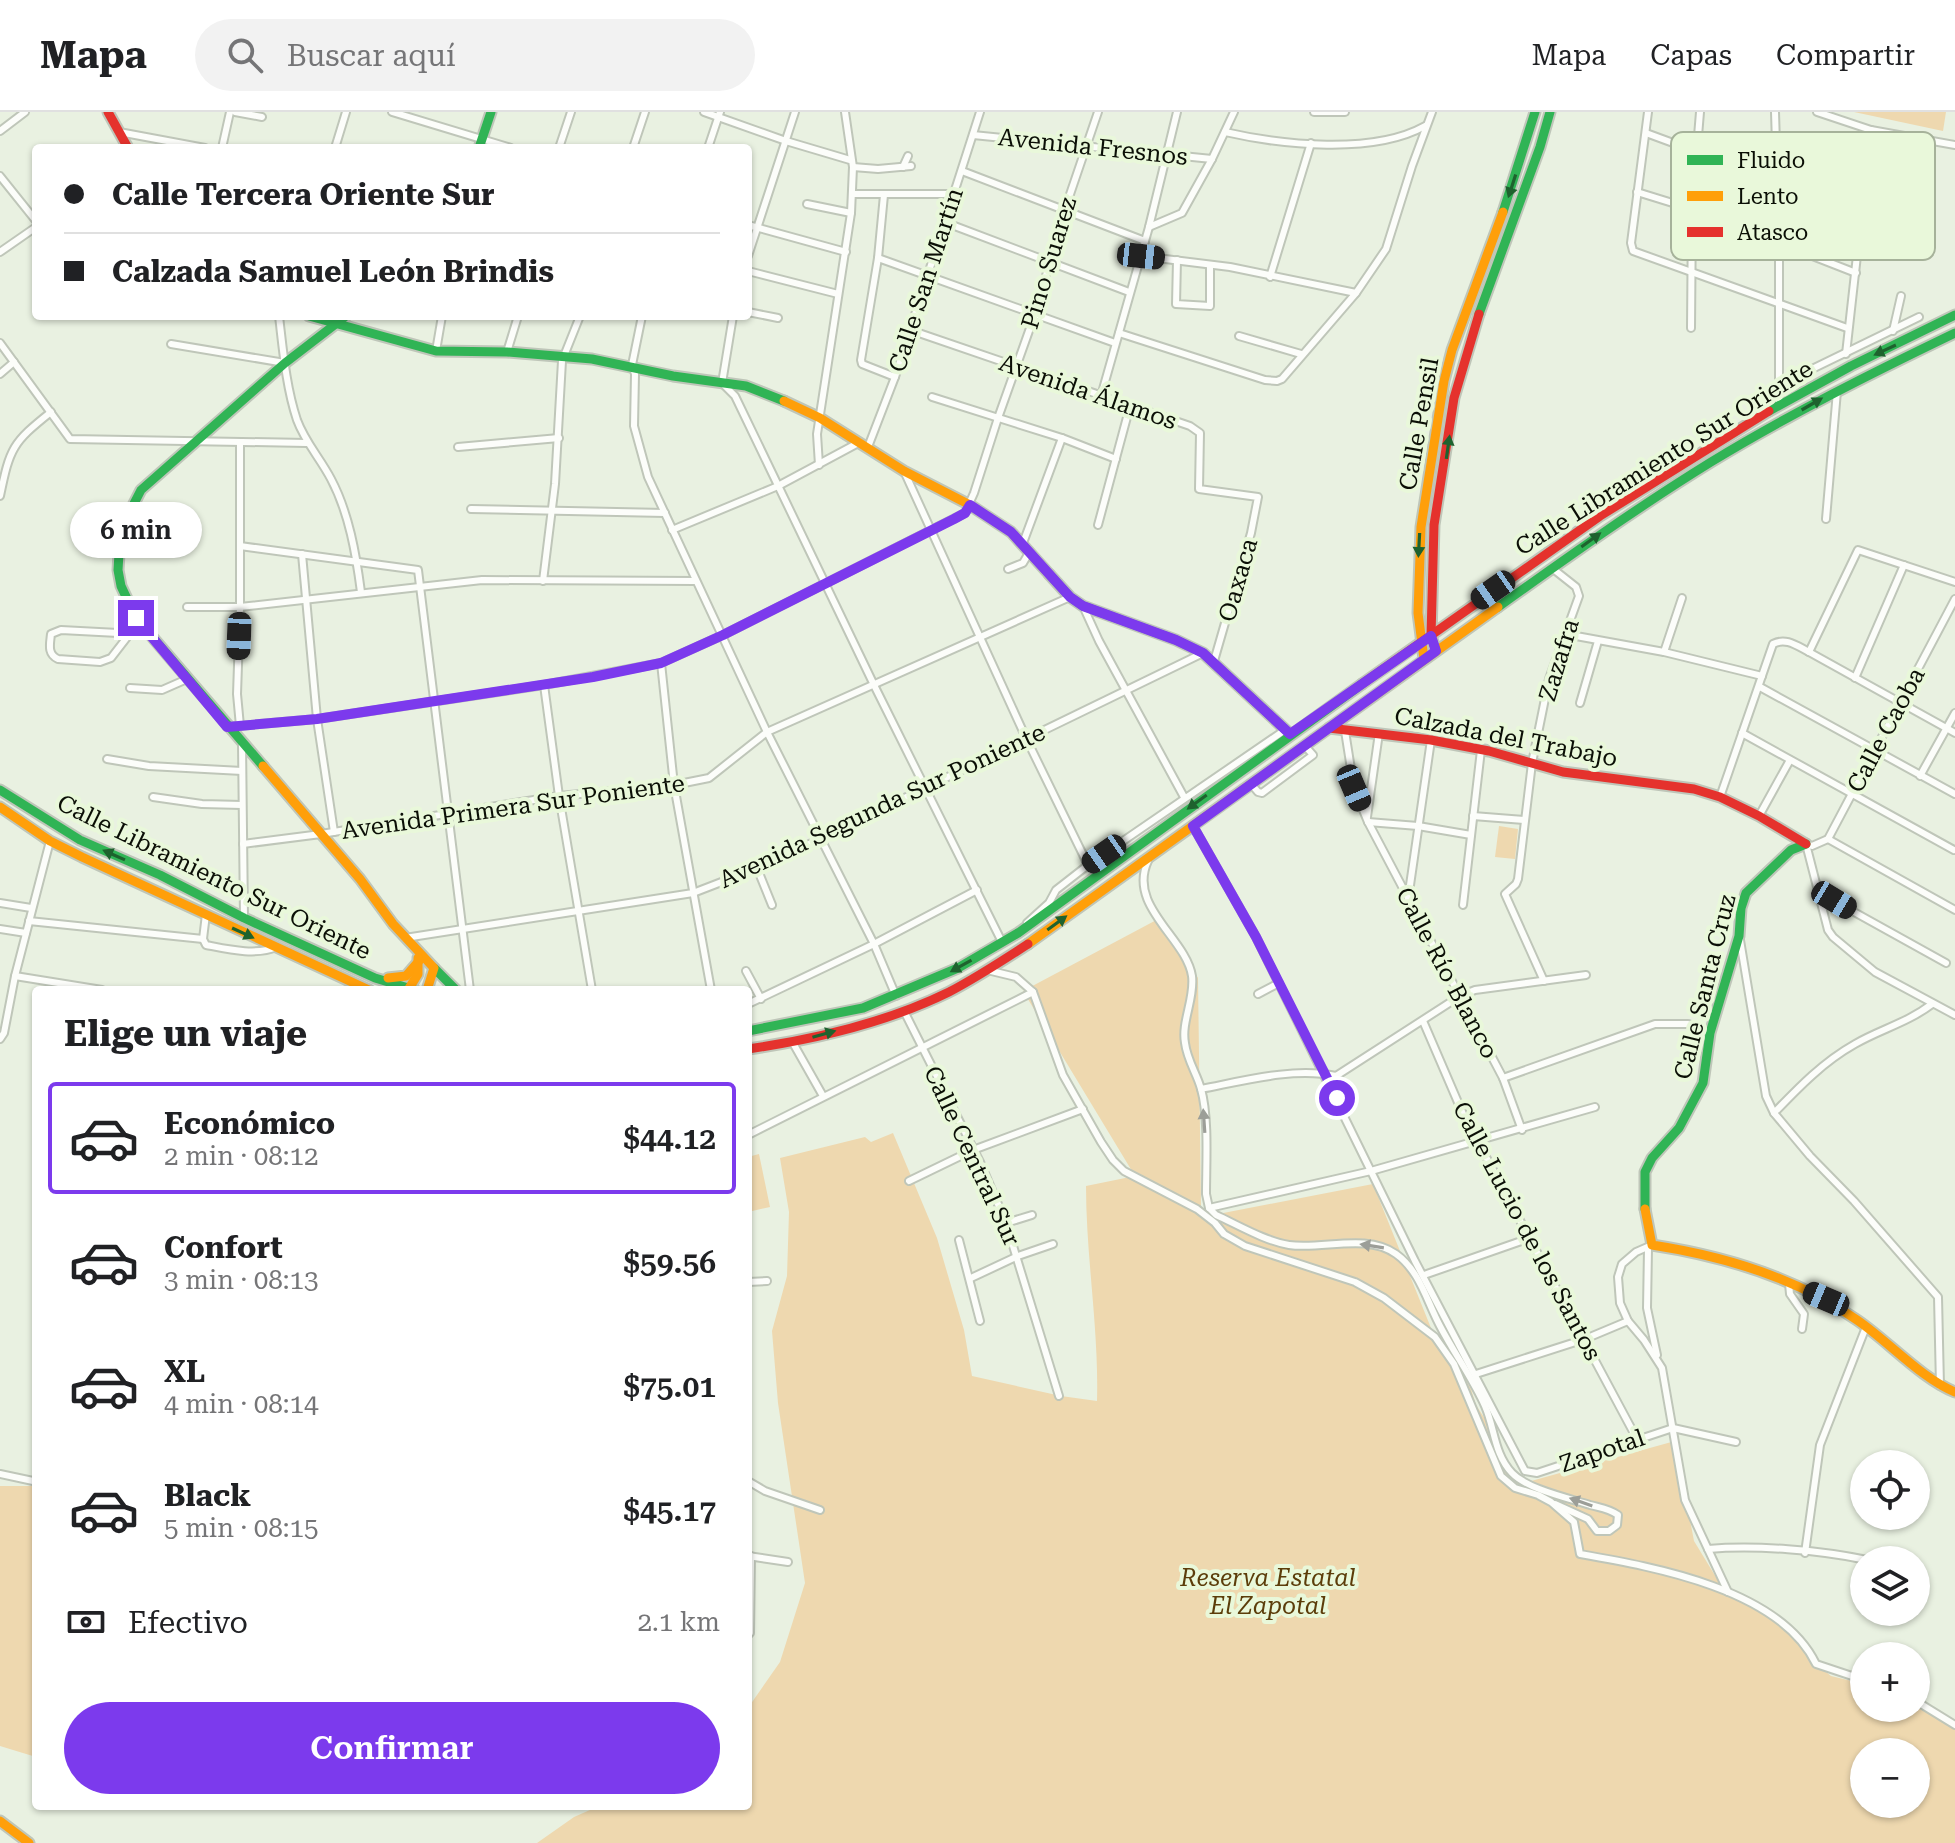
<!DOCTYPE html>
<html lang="es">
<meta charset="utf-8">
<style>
:root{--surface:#fff;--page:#f2f2f2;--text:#202124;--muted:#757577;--line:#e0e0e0;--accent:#7c3aed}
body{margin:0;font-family:"Roboto Serif",serif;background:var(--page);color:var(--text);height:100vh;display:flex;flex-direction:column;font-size:30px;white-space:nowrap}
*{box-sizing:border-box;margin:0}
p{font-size:26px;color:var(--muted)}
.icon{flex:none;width:44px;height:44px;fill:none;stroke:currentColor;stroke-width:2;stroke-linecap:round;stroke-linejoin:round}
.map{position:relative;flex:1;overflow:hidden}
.side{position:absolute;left:32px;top:874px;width:720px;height:824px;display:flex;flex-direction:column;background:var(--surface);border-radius:8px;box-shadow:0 2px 6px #0004}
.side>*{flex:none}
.guide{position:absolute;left:32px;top:32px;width:720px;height:176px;border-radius:8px;box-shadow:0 2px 6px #0004;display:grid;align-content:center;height:176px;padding:0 32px;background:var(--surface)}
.controls{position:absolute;left:1850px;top:1338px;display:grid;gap:16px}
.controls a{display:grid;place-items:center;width:80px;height:80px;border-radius:50%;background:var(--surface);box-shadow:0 2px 6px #0004;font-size:40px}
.end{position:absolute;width:36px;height:36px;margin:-18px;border:10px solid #7c3aed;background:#fff;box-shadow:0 0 0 4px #fff}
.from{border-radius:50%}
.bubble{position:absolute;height:56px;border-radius:28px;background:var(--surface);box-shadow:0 2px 6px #0004;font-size:26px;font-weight:600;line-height:56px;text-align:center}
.car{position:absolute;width:24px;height:48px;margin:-24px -12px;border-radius:10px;box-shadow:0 0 6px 2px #0007;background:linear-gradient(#222 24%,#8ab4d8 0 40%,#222 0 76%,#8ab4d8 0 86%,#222 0)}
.guide b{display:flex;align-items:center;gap:28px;height:76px;font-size:30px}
.guide b+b{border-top:2px solid var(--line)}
.guide i{width:20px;height:20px;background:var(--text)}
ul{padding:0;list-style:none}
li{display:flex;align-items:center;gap:24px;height:112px;margin:0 16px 12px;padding:0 16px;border:4px solid transparent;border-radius:8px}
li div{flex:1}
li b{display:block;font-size:30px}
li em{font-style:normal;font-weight:600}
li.active{border-color:var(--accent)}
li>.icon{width:72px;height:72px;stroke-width:1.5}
h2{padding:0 32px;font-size:36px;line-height:96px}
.pay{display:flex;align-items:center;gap:20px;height:88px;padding:0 32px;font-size:30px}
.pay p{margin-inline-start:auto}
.cta{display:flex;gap:16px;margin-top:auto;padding:16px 32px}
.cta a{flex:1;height:92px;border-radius:48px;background:var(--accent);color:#fff;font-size:32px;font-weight:600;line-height:92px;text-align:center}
header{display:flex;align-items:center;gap:48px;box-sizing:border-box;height:112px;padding:0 40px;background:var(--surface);border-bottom:2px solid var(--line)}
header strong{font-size:38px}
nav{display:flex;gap:44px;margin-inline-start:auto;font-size:28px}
.search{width:560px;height:72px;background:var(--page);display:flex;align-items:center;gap:20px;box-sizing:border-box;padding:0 28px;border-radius:44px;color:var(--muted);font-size:30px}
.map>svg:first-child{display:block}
.green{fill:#eed8af;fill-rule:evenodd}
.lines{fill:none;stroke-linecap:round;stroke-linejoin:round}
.street-casing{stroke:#bfc6b9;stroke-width:10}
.fast-casing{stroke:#bfc6b9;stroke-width:13}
.slow-casing{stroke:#bfc6b9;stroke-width:13}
.jam-casing{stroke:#bfc6b9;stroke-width:13}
.street{stroke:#fcfdfa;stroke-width:6}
.fast{stroke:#30b455;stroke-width:9}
.slow{stroke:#ff9f0a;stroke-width:9}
.jam{stroke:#e5322d;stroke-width:9}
.oneway{fill:#1e622e}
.oneway2{fill:#9c9e98}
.route{stroke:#7c3aed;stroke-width:10}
.labels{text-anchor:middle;stroke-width:8;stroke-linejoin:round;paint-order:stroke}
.street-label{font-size:24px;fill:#0b0f06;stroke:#e9f8da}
.park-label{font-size:24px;font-style:italic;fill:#5c3d0a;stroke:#e9f8da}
.key{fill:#e9f8da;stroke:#a6b29a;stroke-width:2}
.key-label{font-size:22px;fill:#0b0f06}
</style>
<header>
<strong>Mapa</strong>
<div class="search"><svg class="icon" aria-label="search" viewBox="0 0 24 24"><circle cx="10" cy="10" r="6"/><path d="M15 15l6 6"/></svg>Buscar aquí</div>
<nav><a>Mapa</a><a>Capas</a><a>Compartir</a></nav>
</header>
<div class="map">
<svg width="1955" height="1731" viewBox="0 0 1955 1731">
<rect width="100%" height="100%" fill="#e9f1e1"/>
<!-- green -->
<g class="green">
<polygon points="1854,0 1946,0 1943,19"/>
<polygon points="1499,714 1518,717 1515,747 1495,745"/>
<path d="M1162,805L1198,866L1201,1095L1213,1103L1373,1072L1431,1216L1440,1224L1471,1277L1476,1293L1487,1310L1494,1337L1520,1372L1675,1329L1694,1429L1722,1475L1777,1503L1813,1549L1831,1564L1864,1572V1596H1916V1593L1955,1617V1731H537L574,1705L599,1694H748V1600L750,1593L780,1550L805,1471L778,1291L772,1219L787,1164L789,1100L780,1046L865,1025L871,1030L893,1021L937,1126L964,1218L972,1264L1061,1284L1097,1289C1099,1217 1086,1146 1086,1074L1135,1064L1023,879ZM1864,1640H1916V1692H1864Z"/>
<polygon points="759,1042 770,1095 748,1100 748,1045"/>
<polygon points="0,1374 36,1374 36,1645 0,1634"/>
</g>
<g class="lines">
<!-- street casing -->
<g class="street-casing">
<g id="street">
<polyline points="235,0 262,5"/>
<polyline points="392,0 511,36"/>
<polyline points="704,0 786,29 850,48"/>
<polyline points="1314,0 1345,0"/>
<polyline points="1648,0 1631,131 1633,139 1847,216"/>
<polyline points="1775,0 1779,129 1779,292"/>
<polyline points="1817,0 1871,18 1955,33"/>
<polyline points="0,19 25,0"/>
<polyline points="119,20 205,36"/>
<path d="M1225,20C1282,33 1373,43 1425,14"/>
<polyline points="1646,21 1863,101"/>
<polyline points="973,23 1212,47"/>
<polyline points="222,36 230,0"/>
<polyline points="335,36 346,0"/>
<polyline points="559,36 571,0"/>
<polyline points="633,36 645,0"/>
<polyline points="708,36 720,0"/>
<polyline points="853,55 878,57 911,54"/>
<polyline points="903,55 908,44"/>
<polyline points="962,59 1145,129"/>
<polyline points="0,64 36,109"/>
<polyline points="1637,80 1692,97 1856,161"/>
<polyline points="852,82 953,82"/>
<polyline points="884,83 878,146 861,248 862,252 895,265"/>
<polyline points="807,92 851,101"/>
<polyline points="944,110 1129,180"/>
<polyline points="748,113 846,140"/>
<polyline points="1149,115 1182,101 1212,47 1234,0"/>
<polyline points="0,140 36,115"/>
<polyline points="748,144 795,0"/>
<polyline points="1141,144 1230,155 1356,181"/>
<polyline points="878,146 1115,231"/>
<polyline points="1177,148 1176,192 1210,194 1210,154"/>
<polyline points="748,159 838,182"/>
<polyline points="1270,165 1311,31"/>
<polyline points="748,200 778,206"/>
<path d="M279,204C283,238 286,275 297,308C305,330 320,346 331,367C349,401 356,442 361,480"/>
<polyline points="642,204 632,253 635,262 634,314 648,365 767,620 874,832 896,884"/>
<polyline points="733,204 722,271 735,284 874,573 1002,830"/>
<polyline points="1691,216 1692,97 1700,0"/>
<polyline points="910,218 1190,314 1200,321 1199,377 1258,385 1251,421 1214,549"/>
<polyline points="1893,219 1901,184"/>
<polyline points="1119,221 1265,268 1277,269 1282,267 1356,181 1386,137 1412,54 1432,0"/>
<polyline points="1239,224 1301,242"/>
<polyline points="0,231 70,327 307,331"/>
<polyline points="171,232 285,251"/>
<polyline points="436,239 442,204"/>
<polyline points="507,240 518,204"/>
<polyline points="1846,242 1871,18"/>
<polyline points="0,262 14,250"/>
<polyline points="1779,273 1919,205"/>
<polyline points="1101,284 1149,115 1177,0"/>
<polyline points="932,285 1062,326 1116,347"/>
<polyline points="458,335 559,326"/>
<polyline points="868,335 895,265 980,0"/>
<polyline points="819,353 817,322 851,101 853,55 845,0"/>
<polyline points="904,359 1026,626 1088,753"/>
<path d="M0,384C10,336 12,331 51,300"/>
<polyline points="471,397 665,401"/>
<polyline points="1826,407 1837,279"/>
<polyline points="1098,413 1130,294"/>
<polyline points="672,418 778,374 860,330"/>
<polyline points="1023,431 1062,326"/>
<polyline points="240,434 418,458 470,878"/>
<polyline points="302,442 317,607 334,720"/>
<polyline points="1008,457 1023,451 1030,439"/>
<polyline points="543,469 555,372 562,249 580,204"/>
<polyline points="1955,487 1828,727 1812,734 1806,732 1828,818 1833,825 1875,860 1955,903"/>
<polyline points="1083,494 1099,529 1184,685"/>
<polyline points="187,495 240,495 482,468 696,469"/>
<path d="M136,506L118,521L61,518L51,522C50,532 47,542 58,547L100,550L111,546L128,524L143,514"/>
<polyline points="1565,522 1664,540 1762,564"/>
<polyline points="1664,540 1682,486"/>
<polyline points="1809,540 1858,438 1955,470"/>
<polyline points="661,551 674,673 711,878"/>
<polyline points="1855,566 1904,453"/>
<polyline points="544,573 559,684 592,878"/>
<polyline points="1760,575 1955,682"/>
<polyline points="130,576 162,578 187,567"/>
<polyline points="1580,591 1598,529"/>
<polyline points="240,614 237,582 240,495 240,331"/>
<polyline points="227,615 317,607 544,573 661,551 723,523 965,401 974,381 998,306 1035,202 1065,97 1098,0"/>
<polyline points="1345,619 1354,676 1368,710 1503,966 1522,1018"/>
<polyline points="1742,621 1954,738"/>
<polyline points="242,631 244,806"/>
<polyline points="107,647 149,654 242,659"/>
<polyline points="1920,664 1955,601"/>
<polyline points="1252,673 1258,680 1262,681 1313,643 1305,634"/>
<polyline points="153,685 202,692 242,693"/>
<path d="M1720,685L1773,532C1786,525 1797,534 1809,540L1955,621"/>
<polyline points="1473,704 1524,708"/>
<polyline points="1759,704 1790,648"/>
<polyline points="1367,705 1379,621"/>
<polyline points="1368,710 1418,714 1471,723"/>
<polyline points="1193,714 1256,825 1415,1149 1525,1359 1537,1361 1673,1316 1736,1330"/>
<polyline points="1828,727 1955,798"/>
<polyline points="243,732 321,722 559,684 674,673 709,666 767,620 1070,485"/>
<path d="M1148,749C1127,794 1186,826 1192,864C1195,886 1181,910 1185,931C1187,948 1197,962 1201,977C1209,1005 1206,1052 1206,1082L1209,1096L1216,1103C1238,1113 1265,1129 1289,1133C1323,1138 1366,1121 1396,1142C1420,1159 1427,1190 1440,1214C1454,1241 1473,1267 1485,1294C1495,1317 1494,1342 1512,1361C1527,1377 1568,1386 1590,1393C1601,1396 1608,1396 1618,1403L1617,1413L1609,1419H1597L1588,1407L1555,1392"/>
<polyline points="757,756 772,793"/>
<polyline points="1818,780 1946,851"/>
<polyline points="1408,787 1431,628"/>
<polyline points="0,791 31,796"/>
<polyline points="1463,793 1481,638"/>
<path d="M206,802L203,827L206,833C227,837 256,844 276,835"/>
<polyline points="29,809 203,827"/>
<polyline points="1027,811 1049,791 1056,778 1088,753 1285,618"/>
<polyline points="0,817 26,821"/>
<polyline points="405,826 693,781 763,754 822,726 1203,541"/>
<polyline points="1740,828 1766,984 1774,1001 1810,1044 1854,1089 1938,1185 1940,1274"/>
<path d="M987,858L1016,865L1033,880L1063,963L1101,1030L1113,1048L1124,1059L1197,1097L1215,1111L1224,1122L1245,1134L1355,1170L1384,1186L1435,1225L1454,1252L1501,1364L1515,1376L1538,1383L1551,1390L1574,1410L1580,1442C1654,1455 1780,1477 1816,1552L1864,1568"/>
<polyline points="746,859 761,887"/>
<polyline points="15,864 102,878"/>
<polyline points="1544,869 1505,782 1516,772 1518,767 1532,651 1549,567 1579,484 1576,475 1552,456"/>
<polyline points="1258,882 1279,871"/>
<polyline points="748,892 874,832 977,778"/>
<polyline points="904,899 980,1050 1006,1111 1059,1284"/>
<polyline points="1423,909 1463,1002 1637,1327"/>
<polyline points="0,927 4,921 15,864 50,729"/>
<polyline points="793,931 823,984"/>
<polyline points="1503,966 1655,912 1688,912 1710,921"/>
<path d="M1201,977C1243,969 1293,955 1336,964L1460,884L1475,878L1586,863"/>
<path d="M1774,1001C1799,975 1823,950 1855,932C1881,917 1907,911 1932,892"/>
<polyline points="748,1023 1033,880"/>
<polyline points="909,1069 973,1038 1083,997"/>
<polyline points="1209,1096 1371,1059 1595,995"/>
<polyline points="1006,1111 1032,1103"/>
<polyline points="959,1128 980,1209"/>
<polyline points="1652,1133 1636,1140 1622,1152 1618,1165 1620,1191 1628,1209 1644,1228 1662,1256 1685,1388 1728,1480"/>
<polyline points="1648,1137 1647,1196 1657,1243"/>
<polyline points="1424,1163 1530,1126"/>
<polyline points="971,1166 1018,1144 1053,1132"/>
<polyline points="748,1170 767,1169"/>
<polyline points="1789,1172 1790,1182 1804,1202 1802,1217"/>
<polyline points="1476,1262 1585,1227 1628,1209"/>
<polyline points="0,1362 33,1369"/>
<polyline points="748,1369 765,1379 820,1398"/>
<path d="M1708,1437C1756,1433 1820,1438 1867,1448"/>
<polyline points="1805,1441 1820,1333 1866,1215"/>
<polyline points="748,1444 788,1450"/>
<polyline points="748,1523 750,1521 751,1444"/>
<polyline points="1916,1589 1955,1613"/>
</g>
</g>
<!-- fast casing -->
<g class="fast-casing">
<g id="fast">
<polyline points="479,36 491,0"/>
<polyline points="1503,100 1535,0"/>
<polyline points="1479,202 1540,35 1550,0"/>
<polyline points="309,204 436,239 507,240 592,247 673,264 746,274 784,289"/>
<polyline points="1769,299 1851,254 1955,203"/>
<polyline points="1049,462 1070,485 1083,494 1176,528 1203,541 1290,622"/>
<path d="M1498,495C1568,445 1638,395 1711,350C1790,302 1872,261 1955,221"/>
<polyline points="263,654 136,506 121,474 118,458 120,425 125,409 141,378 285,251 346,204"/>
<polyline points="0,678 80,728 160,763 244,806 375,866 415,878"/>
<polyline points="434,856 456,878"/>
<polyline points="748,919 863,896 958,856 1018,821 1362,572"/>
<polyline points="1645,1097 1645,1060 1652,1046 1679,1016 1703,971 1710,921 1739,824 1741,796 1746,781 1791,738 1806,732"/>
</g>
</g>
<!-- slow casing -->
<g class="slow-casing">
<g id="slow">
<polyline points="784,289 820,306 904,359 970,393 1011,420 1049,462"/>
<polyline points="1424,547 1418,501 1421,415 1444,269 1452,238 1503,100"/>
<polyline points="263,654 360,767 393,812 434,856 427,878"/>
<polyline points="0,695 50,729 82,745 369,878"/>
<polyline points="1028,832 1498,495"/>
<polyline points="388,866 406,864 419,849"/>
<polyline points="408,878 418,862 418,846"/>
<path d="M1645,1097L1652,1133C1724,1144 1797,1166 1857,1208C1888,1229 1922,1267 1955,1280"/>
<polyline points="0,1709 29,1731"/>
</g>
</g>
<!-- jam casing -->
<g class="jam-casing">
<g id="jam">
<polyline points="108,0 128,36"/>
<polyline points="1436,539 1431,524 1434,413 1454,286 1479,202"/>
<polyline points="1362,572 1600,404 1769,299"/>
<polyline points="1329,616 1431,628 1489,639 1563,660 1694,677 1720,685 1759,704 1806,732"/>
<path d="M748,937C817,927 886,911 949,880C976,866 1002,849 1028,832"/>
</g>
</g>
<!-- street -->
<use href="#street" class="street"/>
<!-- fast -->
<use href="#fast" class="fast"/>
<!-- slow -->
<use href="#slow" class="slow"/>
<!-- jam -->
<use href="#jam" class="jam"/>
</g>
<!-- one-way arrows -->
<defs><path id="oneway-solid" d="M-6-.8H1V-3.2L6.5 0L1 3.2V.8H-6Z" transform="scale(2)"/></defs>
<g class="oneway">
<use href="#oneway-solid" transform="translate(1512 74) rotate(108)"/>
<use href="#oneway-solid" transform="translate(1885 238) rotate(155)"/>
<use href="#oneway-solid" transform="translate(1812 292) rotate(-30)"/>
<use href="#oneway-solid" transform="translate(1448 335) rotate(-82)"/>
<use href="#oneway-solid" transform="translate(1591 428) rotate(-36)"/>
<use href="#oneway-solid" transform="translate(1419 433) rotate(93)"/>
<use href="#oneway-solid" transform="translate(1197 690) rotate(144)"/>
<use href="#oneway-solid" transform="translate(114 743) rotate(-156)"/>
<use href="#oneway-solid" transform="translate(1057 811) rotate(-36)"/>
<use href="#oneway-solid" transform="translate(243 821) rotate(25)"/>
<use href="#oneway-solid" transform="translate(961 854) rotate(151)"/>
<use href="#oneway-solid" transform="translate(824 922) rotate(-16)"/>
</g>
<g class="oneway2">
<use href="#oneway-solid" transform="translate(1204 1009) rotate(-94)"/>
<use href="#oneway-solid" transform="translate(1372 1134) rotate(-171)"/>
<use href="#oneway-solid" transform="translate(1581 1390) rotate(-161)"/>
</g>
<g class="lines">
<!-- route -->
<polyline class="route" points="136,506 227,615 317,607 593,565 661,551 723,523 954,407 965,401 970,393 1011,420 1070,485 1083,494 1176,528 1203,541 1290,622 1431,524 1436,539 1193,714 1256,825 1337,986"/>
</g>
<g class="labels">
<!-- street labels -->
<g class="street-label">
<text transform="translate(1093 35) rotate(6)" y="8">Avenida Fresnos</text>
<text transform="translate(1049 151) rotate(-73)" y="8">Pino Suarez</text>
<text transform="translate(926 168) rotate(-72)" y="8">Calle San Martín</text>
<text transform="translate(1088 280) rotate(19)" y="8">Avenida Álamos</text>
<text transform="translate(1419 312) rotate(-80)" y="8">Calle Pensil</text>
<text transform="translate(1664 346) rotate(-32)" y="8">Calle Libramiento Sur Oriente</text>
<text transform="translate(1238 468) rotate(-74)" y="8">Oaxaca</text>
<text transform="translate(1559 548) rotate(-73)" y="8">Zazafra</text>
<text transform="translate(1886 618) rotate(-62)" y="8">Calle Caoba</text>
<text transform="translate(1506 625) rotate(11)" y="8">Calzada del Trabajo</text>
<text transform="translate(882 694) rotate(-25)" y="8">Avenida Segunda Sur Poniente</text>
<text transform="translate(513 695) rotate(-8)" y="8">Avenida Primera Sur Poniente</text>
<text transform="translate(214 765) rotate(26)" y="8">Calle Libramiento Sur Oriente</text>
<text transform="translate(1447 861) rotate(62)" y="8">Calle Río Blanco</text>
<text transform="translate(1705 875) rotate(-76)" y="8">Calle Santa Cruz</text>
<text transform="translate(972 1044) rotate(65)" y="8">Calle Central Sur</text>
<text transform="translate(1527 1119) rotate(62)" y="8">Calle Lucio de los Santos</text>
<text transform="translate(1602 1339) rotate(-19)" y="8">Zapotal</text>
</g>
<!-- park labels -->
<g class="park-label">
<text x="1268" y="1474">Reserva Estatal<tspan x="1268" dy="28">El Zapotal</tspan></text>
</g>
</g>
<!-- legend -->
<rect x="1671" y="20" width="264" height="128" rx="12" class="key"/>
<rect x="1687" y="43" width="36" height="10" fill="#30b455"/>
<rect x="1687" y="79" width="36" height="10" fill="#ff9f0a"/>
<rect x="1687" y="115" width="36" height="10" fill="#e5322d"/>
<g class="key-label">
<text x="1737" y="56">Fluido</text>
<text x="1737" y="92">Lento</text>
<text x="1737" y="128">Atasco</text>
</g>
</svg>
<div class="controls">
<a><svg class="icon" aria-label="locate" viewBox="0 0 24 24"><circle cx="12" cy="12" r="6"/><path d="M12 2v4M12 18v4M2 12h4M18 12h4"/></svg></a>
<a><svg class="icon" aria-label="layers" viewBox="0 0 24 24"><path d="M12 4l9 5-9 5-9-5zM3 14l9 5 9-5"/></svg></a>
<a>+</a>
<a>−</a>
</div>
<i class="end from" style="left:1337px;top:986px"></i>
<i class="end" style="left:136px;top:506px"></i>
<div class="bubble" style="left:70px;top:390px;width:132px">6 min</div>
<i class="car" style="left:1141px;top:144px;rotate:96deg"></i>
<i class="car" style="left:1493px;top:478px;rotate:235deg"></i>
<i class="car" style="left:239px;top:524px;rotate:182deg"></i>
<i class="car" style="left:1354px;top:676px;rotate:157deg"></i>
<i class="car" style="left:1104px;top:742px;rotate:235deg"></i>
<i class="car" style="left:1834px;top:788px;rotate:121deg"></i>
<i class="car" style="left:1826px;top:1187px;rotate:293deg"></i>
<div class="guide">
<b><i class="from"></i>Calle Tercera Oriente Sur</b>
<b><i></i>Calzada Samuel León Brindis</b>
</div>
<section class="side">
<h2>Elige un viaje</h2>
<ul>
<li class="active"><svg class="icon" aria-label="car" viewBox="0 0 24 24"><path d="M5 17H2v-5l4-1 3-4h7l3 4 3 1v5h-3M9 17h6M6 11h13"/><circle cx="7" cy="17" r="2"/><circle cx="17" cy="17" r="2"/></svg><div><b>Económico</b><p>2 min · 08:12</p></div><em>$44.12</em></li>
<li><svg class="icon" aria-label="car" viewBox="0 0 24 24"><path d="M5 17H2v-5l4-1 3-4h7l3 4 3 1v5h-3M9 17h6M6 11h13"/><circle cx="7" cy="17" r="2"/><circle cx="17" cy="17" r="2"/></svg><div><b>Confort</b><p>3 min · 08:13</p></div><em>$59.56</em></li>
<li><svg class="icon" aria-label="car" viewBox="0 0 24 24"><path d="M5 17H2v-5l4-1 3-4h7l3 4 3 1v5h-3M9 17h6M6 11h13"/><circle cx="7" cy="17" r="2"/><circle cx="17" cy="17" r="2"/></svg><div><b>XL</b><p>4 min · 08:14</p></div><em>$75.01</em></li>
<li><svg class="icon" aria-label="car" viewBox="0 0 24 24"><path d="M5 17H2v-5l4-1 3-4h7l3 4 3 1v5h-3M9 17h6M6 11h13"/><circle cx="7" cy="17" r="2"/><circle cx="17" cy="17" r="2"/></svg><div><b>Black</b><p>5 min · 08:15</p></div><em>$45.17</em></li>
</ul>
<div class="pay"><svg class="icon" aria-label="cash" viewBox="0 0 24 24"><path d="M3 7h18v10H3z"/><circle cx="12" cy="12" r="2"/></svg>Efectivo<p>2.1 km</p></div>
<div class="cta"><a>Confirmar</a></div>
</section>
</div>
